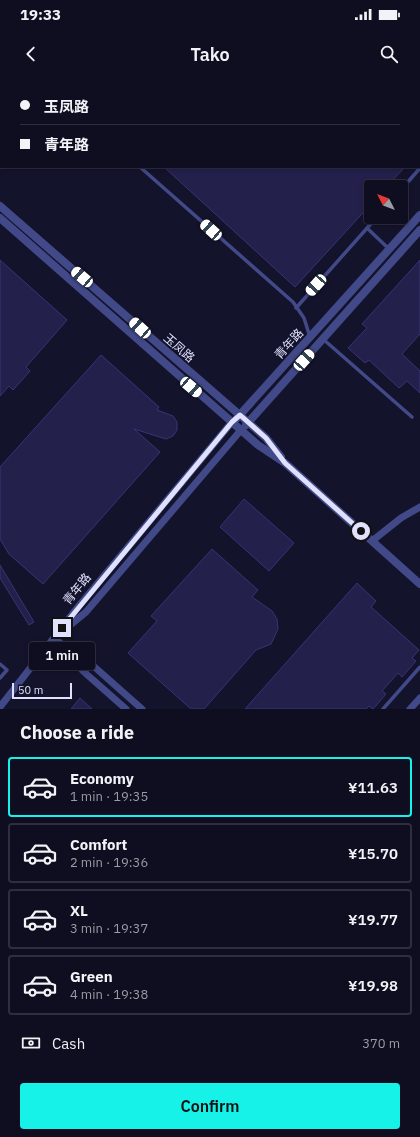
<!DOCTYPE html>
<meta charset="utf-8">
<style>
:root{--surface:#0f0e21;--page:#18172a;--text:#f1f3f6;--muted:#9b9ca5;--line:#2f2e3f;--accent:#17f2e9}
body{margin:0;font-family:"IBM Plex Sans","Noto Sans SC",sans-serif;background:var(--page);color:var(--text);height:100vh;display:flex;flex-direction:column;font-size:15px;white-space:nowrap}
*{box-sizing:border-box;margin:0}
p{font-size:13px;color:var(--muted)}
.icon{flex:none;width:22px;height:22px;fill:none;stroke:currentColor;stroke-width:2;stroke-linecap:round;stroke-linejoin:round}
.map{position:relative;height:629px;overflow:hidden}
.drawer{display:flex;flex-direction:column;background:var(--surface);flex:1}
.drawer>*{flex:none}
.guide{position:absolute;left:0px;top:0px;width:420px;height:88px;box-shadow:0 2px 6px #0003,0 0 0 1px var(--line);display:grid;align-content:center;height:88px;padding:0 20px;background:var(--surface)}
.needle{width:26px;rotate:312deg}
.tools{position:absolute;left:364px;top:100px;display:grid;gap:8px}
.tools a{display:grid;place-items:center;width:44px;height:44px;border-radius:4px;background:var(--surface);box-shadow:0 2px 6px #0003,0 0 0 1px var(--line);font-size:20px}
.scale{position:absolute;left:12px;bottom:10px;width:60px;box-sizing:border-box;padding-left:4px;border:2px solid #e0e1fd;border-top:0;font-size:11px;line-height:14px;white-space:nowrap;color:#e0e1fd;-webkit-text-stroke:3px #14132c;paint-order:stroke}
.end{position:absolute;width:18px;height:18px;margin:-9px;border:5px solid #e0e1fd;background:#111;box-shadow:0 0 0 2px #111}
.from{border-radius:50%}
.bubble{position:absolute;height:28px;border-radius:4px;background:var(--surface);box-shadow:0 2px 6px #0003,0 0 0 1px var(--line);font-size:13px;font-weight:600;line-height:28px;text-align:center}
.car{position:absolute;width:12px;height:24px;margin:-12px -6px;border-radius:5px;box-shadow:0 0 3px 1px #0007;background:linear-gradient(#fff 24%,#345 0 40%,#fff 0 76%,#345 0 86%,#fff 0)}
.guide b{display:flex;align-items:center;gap:14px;height:38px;font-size:15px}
.guide b+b{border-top:1px solid var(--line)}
.guide i{width:10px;height:10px;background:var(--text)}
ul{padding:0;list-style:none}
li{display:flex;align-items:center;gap:12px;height:60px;margin:0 8px 6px;padding:0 12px;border:2px solid var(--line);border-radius:4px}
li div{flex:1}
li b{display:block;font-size:15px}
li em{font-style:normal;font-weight:600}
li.selected{border-color:var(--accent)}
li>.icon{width:36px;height:36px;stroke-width:1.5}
h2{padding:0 20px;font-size:18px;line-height:48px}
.pay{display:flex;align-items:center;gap:10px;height:44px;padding:0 20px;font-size:15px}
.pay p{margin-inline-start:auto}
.cta{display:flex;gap:8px;margin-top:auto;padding:8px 20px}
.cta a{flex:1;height:46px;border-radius:4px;background:var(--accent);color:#111;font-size:16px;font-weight:600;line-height:46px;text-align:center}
.status{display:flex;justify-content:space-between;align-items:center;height:28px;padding:0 20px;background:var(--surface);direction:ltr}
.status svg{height:11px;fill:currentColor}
header{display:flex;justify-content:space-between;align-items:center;height:52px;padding:0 20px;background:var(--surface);font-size:18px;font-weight:600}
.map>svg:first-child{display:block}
.building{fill:#23204c;stroke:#373476}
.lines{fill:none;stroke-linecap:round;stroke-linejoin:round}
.service{stroke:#414988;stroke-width:3.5}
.minor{stroke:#414988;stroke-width:7}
.tertiary{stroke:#414988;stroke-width:8}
.route{stroke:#e0e1fd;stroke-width:5}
.labels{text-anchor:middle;stroke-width:3.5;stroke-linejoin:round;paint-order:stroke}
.street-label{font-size:12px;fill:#e0e1fd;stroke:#14132c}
</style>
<div class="status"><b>19:33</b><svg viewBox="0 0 49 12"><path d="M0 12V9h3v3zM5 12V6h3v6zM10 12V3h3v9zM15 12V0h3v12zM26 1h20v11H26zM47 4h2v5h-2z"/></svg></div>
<header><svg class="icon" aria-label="back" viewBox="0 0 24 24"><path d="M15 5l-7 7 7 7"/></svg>Tako<svg class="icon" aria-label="search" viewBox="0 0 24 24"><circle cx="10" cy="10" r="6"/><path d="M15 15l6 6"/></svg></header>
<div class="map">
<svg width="420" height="629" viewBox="0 0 420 629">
<rect width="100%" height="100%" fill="#14132c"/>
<!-- building -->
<g class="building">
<polygon points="164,87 405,87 386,107 371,107 371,124 295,207"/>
<polygon points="0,180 67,240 26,287 30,291 13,310 9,306 0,316"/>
<polygon points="420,180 420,254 402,274 420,291 420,313 407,301 399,308 369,280 365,283 348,268 367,248 362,244"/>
<polygon points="101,275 159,327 157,330 173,336 177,342 177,350 173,356 166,359 134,349 160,372 43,504 9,474 0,459 0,387"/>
<polygon points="244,419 294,463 269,491 220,447"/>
<polygon points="212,469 258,510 252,517 272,531 277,539 278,549 271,564 256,570 204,629 191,629 128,573 157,541 151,536"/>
<polygon points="0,485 34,542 29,545 0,498"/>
<polygon points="357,503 376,521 371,527 419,570 412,578 416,581 402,597 398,593 382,611 386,614 373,629 369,626 366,629 245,629"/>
<polygon points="80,618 92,629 71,629"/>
</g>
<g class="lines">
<!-- service -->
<g class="service">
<polyline points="43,0 44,1"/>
<polyline points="352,0 353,1"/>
<polyline points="75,1 76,0"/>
<polyline points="140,1 141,0"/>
<polyline points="419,61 420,62"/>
<polyline points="140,87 293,222 304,238 310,257"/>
<polyline points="401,110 420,88"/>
<polyline points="367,148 389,169"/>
<polyline points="296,228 377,137"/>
<polyline points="323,259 412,337"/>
<polyline points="0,584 7,590 0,598"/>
<polyline points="383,629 420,587"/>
</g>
<!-- minor -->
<g class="minor">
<polyline points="388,0 389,1"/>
<polyline points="399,0 400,1"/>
<polyline points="419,18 420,18"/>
<polyline points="419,28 420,29"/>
<polyline points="372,461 401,438 420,427"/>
<polyline points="63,551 86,532 241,350"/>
<polyline points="54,559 90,583 142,629"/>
<polyline points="62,568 83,591 126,629"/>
<polyline points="0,627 78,527 232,342"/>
<polyline points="410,629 420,618"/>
</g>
<!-- tertiary -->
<g class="tertiary">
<polyline points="0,126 266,358 281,377"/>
<polyline points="0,138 258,365 285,383 420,504"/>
<polyline points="237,338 420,135"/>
<polyline points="246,345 420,150"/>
</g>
</g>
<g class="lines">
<!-- route -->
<polyline class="route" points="62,548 232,342 240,335 266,358 285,383 361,451"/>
</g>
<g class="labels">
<!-- street labels -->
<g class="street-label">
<text transform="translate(289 264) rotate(-48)" y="4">青年路</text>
<text transform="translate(179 268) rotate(41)" y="4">玉凤路</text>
<text transform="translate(77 509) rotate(-51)" y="4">青年路</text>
</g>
</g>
</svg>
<div class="tools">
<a><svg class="needle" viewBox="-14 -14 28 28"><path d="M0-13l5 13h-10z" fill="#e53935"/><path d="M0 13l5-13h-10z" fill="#9b9ca5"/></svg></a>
</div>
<div class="scale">50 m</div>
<i class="end from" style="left:361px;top:451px"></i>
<i class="end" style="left:62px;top:548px"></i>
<div class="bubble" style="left:29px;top:562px;width:66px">1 min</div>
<i class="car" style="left:211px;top:150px;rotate:312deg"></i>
<i class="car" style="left:82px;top:197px;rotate:311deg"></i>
<i class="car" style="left:316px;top:205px;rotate:222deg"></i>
<i class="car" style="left:140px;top:248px;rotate:312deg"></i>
<i class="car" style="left:304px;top:280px;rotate:42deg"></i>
<i class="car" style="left:191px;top:307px;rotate:131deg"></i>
<div class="guide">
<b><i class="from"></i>玉凤路</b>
<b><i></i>青年路</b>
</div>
</div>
<section class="drawer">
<h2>Choose a ride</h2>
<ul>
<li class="selected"><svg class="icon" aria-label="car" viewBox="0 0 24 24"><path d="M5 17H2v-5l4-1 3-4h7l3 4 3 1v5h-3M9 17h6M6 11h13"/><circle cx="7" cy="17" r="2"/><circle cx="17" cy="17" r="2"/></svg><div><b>Economy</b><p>1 min · 19:35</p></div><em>¥11.63</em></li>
<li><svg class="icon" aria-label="car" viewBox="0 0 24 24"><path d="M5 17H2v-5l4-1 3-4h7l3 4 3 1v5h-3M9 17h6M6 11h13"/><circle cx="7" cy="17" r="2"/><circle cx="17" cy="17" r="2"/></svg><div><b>Comfort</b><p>2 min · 19:36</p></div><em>¥15.70</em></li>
<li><svg class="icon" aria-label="car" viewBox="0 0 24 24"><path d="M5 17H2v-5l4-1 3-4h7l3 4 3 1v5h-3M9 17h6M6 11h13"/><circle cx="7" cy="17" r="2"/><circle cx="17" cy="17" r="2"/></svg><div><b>XL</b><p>3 min · 19:37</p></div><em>¥19.77</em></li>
<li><svg class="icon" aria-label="car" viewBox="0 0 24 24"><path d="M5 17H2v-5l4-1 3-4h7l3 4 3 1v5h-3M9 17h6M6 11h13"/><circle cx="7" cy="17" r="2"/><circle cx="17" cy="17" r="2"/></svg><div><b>Green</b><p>4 min · 19:38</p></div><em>¥19.98</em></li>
</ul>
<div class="pay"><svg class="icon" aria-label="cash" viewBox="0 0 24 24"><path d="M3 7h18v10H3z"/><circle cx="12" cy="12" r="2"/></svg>Cash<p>370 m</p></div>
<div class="cta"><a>Confirm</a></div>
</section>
